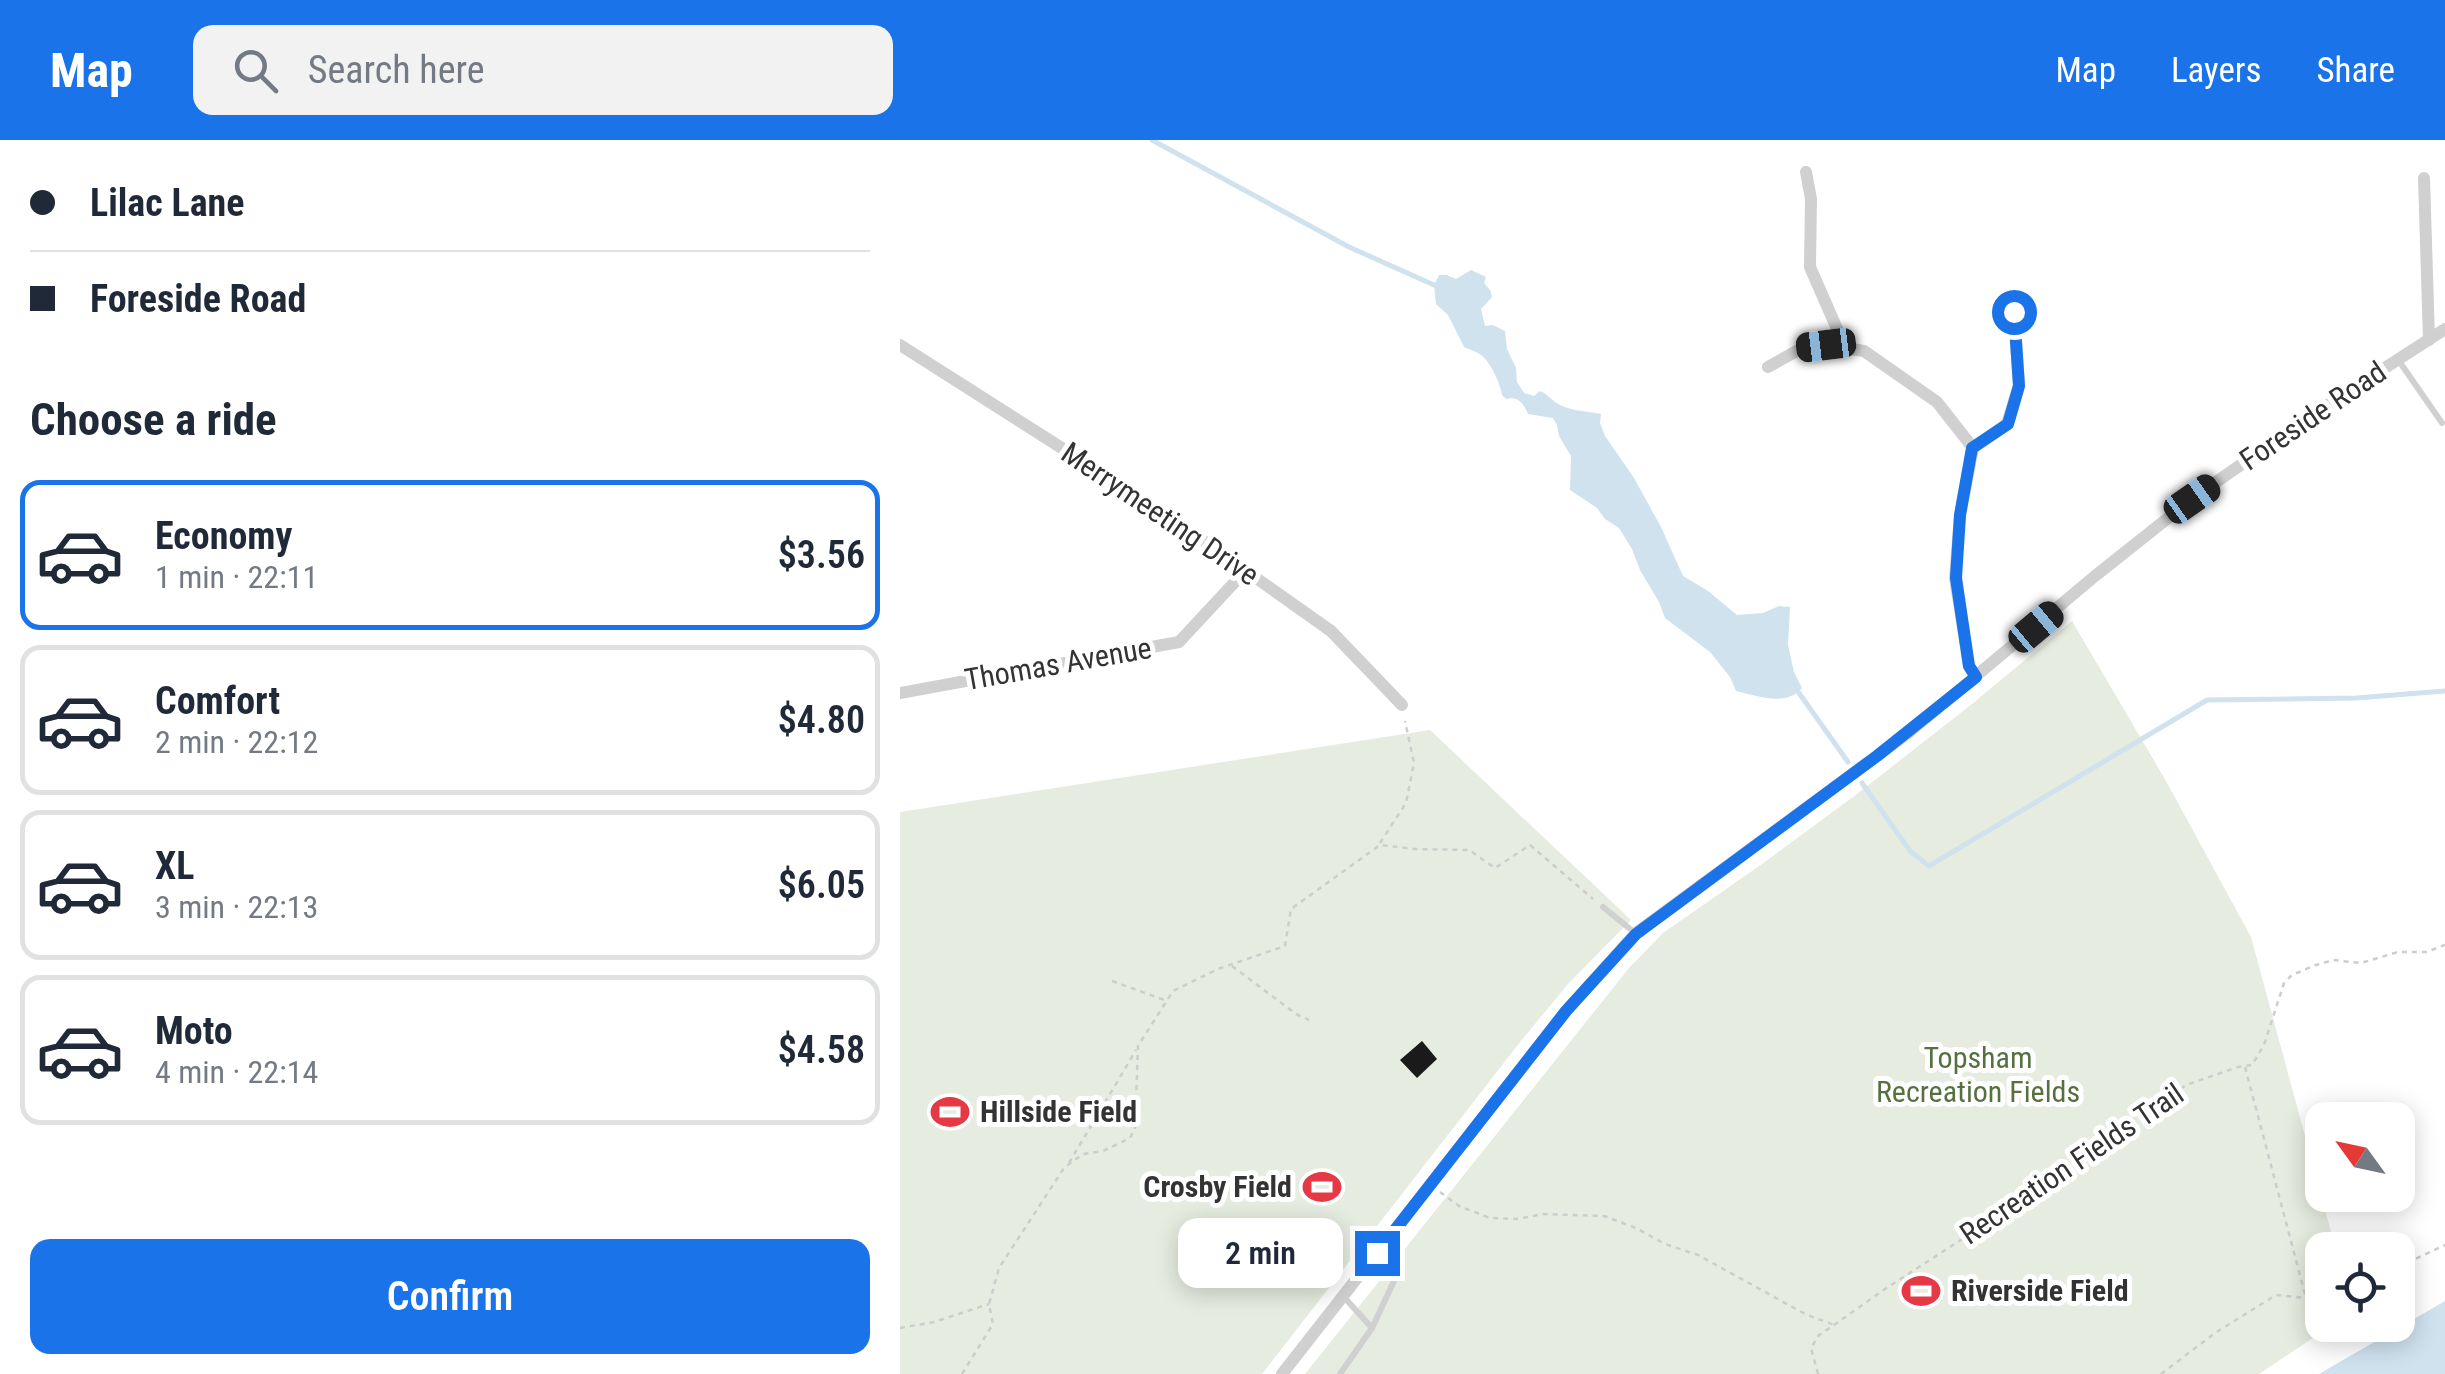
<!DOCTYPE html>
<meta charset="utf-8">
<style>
:root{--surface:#fff;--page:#f2f2f3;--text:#1f2937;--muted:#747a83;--line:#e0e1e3;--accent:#1a73e8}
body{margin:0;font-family:"Roboto Condensed",sans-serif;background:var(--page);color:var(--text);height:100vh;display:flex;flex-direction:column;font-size:38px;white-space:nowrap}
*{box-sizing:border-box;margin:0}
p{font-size:32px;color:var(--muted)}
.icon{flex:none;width:55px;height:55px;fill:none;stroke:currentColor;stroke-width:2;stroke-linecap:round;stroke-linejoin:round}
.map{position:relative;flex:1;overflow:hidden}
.details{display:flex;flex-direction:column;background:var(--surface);width:900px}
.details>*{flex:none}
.banner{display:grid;align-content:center;height:220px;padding:0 30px;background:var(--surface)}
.needle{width:65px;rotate:303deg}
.tools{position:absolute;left:1405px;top:962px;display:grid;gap:20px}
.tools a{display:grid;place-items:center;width:110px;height:110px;border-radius:20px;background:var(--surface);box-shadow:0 5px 25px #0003;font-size:50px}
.end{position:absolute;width:45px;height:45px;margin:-22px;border:12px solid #1a73e8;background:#fff;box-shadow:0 0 0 5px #fff}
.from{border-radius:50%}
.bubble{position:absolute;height:70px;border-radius:20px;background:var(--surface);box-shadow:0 5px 25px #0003;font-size:32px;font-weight:600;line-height:70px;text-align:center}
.car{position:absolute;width:30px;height:60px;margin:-30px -15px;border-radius:12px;box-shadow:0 0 8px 2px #0007;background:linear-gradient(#222 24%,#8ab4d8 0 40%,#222 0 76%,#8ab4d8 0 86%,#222 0)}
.banner b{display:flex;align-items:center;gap:35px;height:95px;font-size:38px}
.banner b+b{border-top:2px solid var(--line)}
.banner i{width:25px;height:25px;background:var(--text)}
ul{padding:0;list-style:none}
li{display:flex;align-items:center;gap:30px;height:150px;margin:0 20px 15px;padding:0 10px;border:5px solid var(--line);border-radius:20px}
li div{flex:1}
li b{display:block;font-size:38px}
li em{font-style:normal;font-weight:600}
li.current{border-color:var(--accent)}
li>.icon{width:90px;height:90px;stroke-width:1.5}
h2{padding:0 30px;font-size:45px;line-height:120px}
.button{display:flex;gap:20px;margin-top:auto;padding:20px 30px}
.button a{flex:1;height:115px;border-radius:20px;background:var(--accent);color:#fff;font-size:40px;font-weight:600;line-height:115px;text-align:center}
header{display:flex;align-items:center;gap:60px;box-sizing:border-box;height:140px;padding:0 50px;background:var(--accent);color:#fff}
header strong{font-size:48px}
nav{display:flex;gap:55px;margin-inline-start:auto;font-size:35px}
.search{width:700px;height:90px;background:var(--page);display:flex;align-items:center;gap:25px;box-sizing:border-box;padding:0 35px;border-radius:20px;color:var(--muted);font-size:38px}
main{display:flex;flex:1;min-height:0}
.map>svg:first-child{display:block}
.green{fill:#e6ecdf}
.water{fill:#cfe2ee}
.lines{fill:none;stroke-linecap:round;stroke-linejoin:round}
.stream{stroke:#cfe2ee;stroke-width:5}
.building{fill:#1a1a1a}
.path{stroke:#cdcdcd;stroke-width:2.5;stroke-dasharray:5 5;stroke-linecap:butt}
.lane{stroke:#d0d0d0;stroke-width:6}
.street{stroke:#d0d0d0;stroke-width:12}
.route{stroke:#1a73e8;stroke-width:12}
.labels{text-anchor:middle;stroke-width:10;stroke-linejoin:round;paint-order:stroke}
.street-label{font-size:30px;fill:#333;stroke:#fff}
.park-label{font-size:30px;fill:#56703f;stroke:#fff}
.poi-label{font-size:30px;font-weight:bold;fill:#333;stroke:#fff;text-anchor:start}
</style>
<header>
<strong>Map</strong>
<div class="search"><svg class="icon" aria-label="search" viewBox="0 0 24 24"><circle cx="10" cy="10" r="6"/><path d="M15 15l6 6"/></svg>Search here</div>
<nav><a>Map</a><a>Layers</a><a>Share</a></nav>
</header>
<main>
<section class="details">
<div class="banner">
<b><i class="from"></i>Lilac Lane</b>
<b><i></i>Foreside Road</b>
</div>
<h2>Choose a ride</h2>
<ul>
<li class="current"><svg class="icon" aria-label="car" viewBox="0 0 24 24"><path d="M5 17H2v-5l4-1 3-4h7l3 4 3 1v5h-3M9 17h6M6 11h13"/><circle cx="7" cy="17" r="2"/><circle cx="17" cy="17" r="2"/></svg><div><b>Economy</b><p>1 min · 22:11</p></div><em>$3.56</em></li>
<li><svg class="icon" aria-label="car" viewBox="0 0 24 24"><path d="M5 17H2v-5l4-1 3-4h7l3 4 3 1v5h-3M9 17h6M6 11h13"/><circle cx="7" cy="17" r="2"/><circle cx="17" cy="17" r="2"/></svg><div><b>Comfort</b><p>2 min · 22:12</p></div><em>$4.80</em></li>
<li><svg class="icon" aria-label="car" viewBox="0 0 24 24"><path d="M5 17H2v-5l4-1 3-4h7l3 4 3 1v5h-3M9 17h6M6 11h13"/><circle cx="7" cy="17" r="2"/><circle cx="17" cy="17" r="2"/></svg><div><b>XL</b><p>3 min · 22:13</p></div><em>$6.05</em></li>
<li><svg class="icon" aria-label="car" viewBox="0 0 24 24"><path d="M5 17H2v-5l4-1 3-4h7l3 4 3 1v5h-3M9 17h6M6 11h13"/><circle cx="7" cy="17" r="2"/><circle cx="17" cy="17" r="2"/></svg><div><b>Moto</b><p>4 min · 22:14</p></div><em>$4.58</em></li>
</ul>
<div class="button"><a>Confirm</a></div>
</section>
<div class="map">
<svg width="1545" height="1234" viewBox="0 0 1545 1234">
<rect width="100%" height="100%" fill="#fff"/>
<!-- green -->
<g class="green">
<polygon points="1172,481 1266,641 1351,797 1436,1110 1422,1110 1422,1185 1432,1185 1359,1234 405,1234 729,828 763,793 862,724 957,654 1072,564"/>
<polygon points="530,590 731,780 669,843 620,902 362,1234 0,1234 0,672"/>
</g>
<!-- water -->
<g class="water">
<path d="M571,130L586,137L584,143L590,150L592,157L581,169L585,186L593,185L605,191L607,209L616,228L617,242L624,253L634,256L640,251C649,255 652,261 660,265C672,271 687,271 701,274L700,283L705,296L734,338L761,387L783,436L808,451L837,475L863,473L879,466L890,467L888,505L894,532L902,548C886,567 858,556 836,551L830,537L810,512L765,478L759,462L740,430L732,409L719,388L705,379L697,368L670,350L671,316L659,296L657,285L653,278L628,274C624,264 618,256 606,259L602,255C601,245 590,221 581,215C576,211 570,210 564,207L548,175L536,164L534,145L539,135H547L556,139Z"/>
<polygon points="1545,1161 1545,1234 1419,1234"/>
</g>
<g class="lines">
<!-- stream -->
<g class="stream">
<polyline points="252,0 449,107 534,145"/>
<polyline points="899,553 948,622"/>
<polyline points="962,643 1010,711 1029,726 1307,560 1456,558 1545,551"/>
</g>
</g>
<!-- building -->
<polygon class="building" points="522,901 537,919 517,938 500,920"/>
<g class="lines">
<!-- path -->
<g class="path">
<polyline points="480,703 506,663 514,623 505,581"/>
<polyline points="332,826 396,874 409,880"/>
<polyline points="212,841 267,861"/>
<polyline points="1345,927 1406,1158"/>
<polyline points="169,1023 236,910"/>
<polyline points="540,1052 559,1066 590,1078 617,1079 643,1074 704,1076 736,1088 765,1104 798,1115 905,1174 934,1185"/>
<polyline points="1498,1127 1545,1105"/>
<polyline points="0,1188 34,1182 89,1164"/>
<polyline points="62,1234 93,1184 89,1164 99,1128 164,1028 183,1014 203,1011 230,998 239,980 236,962 238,906 273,851 318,829 385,806 391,769 480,705 515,709 569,710 595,728 630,705 693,759"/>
<polyline points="918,1234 911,1208 919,1195 934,1185 985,1149 1070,1094 1197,1000 1257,966 1286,945 1338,927 1352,925 1364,905 1384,843 1392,835 1413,826 1433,820 1461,823 1498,812 1526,812 1545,805"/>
<polyline points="1261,1234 1315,1193 1376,1155 1406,1158 1422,1153"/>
</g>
<!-- lane -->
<g class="lane">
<polyline points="1499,221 1542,283"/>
<polyline points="703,767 735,793"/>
<polyline points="443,1156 472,1188"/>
<polyline points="440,1234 472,1188 495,1139 477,1113"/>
</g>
<!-- street -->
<g class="street">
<polyline points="906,32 911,59 910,127 945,207"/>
<polyline points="1524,38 1529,200"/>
<polyline points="0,205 267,375 431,491 502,565"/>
<polyline points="868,227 902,208 926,205 964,211 1037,262 1073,308 1060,375 1055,438 1069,526 1076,537"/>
<polyline points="1073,308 1107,284 1119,245 1114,173"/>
<polyline points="0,553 279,502 346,430"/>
<polyline points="382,1234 666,871 736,793 1008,593 1195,436 1292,359 1406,279 1545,189"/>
</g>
</g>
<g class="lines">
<!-- route -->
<polyline class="route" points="477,1113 666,871 736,794 977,616 1076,537 1069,526 1056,438 1060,375 1072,308 1108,284 1119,246 1114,172"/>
</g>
<!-- icons -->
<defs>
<g id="stadium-bare" transform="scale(3)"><path d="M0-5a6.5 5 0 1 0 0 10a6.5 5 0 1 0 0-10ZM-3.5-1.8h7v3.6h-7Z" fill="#e63946" stroke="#fff" stroke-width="2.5" paint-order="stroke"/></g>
</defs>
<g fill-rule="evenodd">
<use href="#stadium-bare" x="50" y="972"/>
<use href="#stadium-bare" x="422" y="1047"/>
<use href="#stadium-bare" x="1021" y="1151"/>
</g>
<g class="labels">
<!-- street labels -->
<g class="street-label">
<text transform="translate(1413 276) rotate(-34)" y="10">Foreside Road</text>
<text transform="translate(260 374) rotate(34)" y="10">Merrymeeting Drive</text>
<text transform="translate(158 524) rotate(-10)" y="10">Thomas Avenue</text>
<text transform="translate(1172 1024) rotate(-34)" y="10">Recreation Fields Trail</text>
</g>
<!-- park labels -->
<g class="park-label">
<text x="1078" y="928">Topsham<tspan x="1078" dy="34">Recreation Fields</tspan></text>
</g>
<!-- poi labels -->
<g class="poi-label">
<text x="80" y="982">Hillside Field</text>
<text x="392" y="1057" text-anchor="end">Crosby Field</text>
<text x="1051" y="1161">Riverside Field</text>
</g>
</g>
</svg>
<div class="tools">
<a><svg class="needle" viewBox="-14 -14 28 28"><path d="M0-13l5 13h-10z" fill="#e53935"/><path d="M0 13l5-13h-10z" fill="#747a83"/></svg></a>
<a><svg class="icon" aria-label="locate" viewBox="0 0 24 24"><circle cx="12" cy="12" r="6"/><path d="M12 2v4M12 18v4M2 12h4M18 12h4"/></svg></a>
</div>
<i class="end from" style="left:1114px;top:172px"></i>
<i class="end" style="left:477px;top:1113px"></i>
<div class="bubble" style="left:278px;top:1078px;width:165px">2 min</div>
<i class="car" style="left:926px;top:205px;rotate:263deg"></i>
<i class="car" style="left:1292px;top:359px;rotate:55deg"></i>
<i class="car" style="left:1136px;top:487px;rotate:50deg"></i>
</div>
</main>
